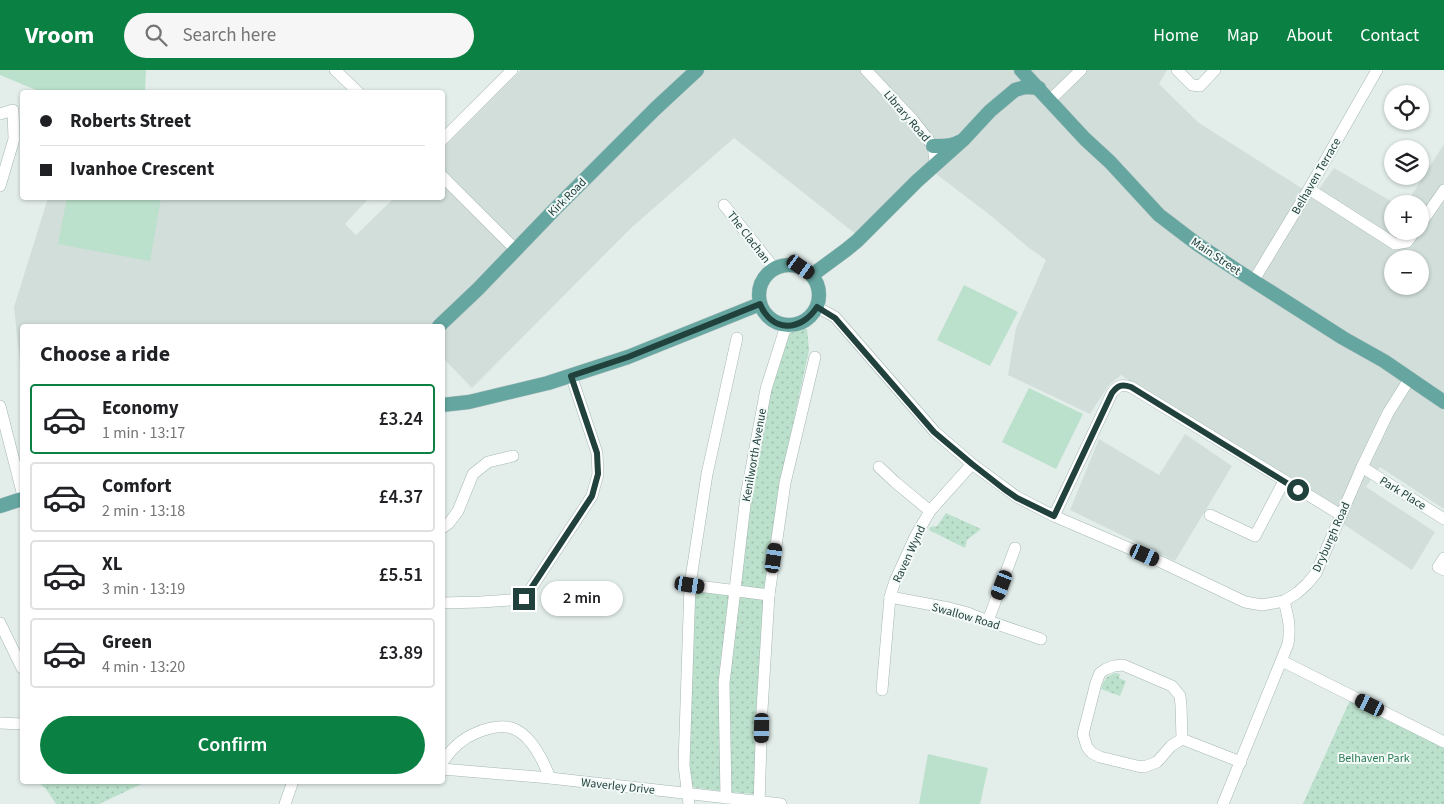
<!DOCTYPE html>
<meta charset="utf-8">
<style>
:root{--surface:#fff;--page:#f6f6f6;--text:#202124;--muted:#757577;--line:#e0e0e0;--accent:#0b8043}
body{margin:0;font-family:"Source Sans 3",sans-serif;background:var(--page);color:var(--text);height:100vh;display:flex;flex-direction:column;font-size:19px;white-space:nowrap}
*{box-sizing:border-box;margin:0}
p{font-size:16px;color:var(--muted)}
.icon{flex:none;width:28px;height:28px;fill:none;stroke:currentColor;stroke-width:2;stroke-linecap:round;stroke-linejoin:round}
.map{position:relative;flex:1;overflow:hidden}
.panel{position:absolute;left:20px;top:254px;width:425px;height:460px;display:flex;flex-direction:column;background:var(--surface);border-radius:5px;box-shadow:0 1px 4px #0004}
.panel>*{flex:none}
.guide{position:absolute;left:20px;top:20px;width:425px;height:110px;border-radius:5px;box-shadow:0 1px 4px #0004;display:grid;align-content:center;height:110px;padding:0 20px;background:var(--surface)}
.fabs{position:absolute;left:1384px;top:15px;display:grid;gap:10px}
.fabs a{display:grid;place-items:center;width:45px;height:45px;border-radius:50%;background:var(--surface);box-shadow:0 1px 4px #0004;font-size:25px}
.end{position:absolute;width:22px;height:22px;margin:-11px;border:6px solid #21413d;background:#fff;box-shadow:0 0 0 2px #fff}
.from{border-radius:50%}
.bubble{position:absolute;height:35px;border-radius:18px;background:var(--surface);box-shadow:0 1px 4px #0004;font-size:16px;font-weight:600;line-height:35px;text-align:center}
.car{position:absolute;width:15px;height:30px;margin:-15px -8px;border-radius:6px;box-shadow:0 0 4px 1px #0007;background:linear-gradient(#222 24%,#8ab4d8 0 40%,#222 0 76%,#8ab4d8 0 86%,#222 0)}
.guide b{display:flex;align-items:center;gap:18px;height:48px;font-size:19px}
.guide b+b{border-top:1px solid var(--line)}
.guide i{width:12px;height:12px;background:var(--text)}
ul{padding:0;list-style:none}
li{display:flex;align-items:center;gap:15px;height:70px;margin:0 10px 8px;padding:0 10px;border:2px solid var(--line);border-radius:5px}
li div{flex:1}
li b{display:block;font-size:19px}
li em{font-style:normal;font-weight:600}
li.current{border-color:var(--accent)}
li>.icon{width:45px;height:45px;stroke-width:1.5}
h2{padding:0 20px;font-size:22px;line-height:60px}
.primary-button{display:flex;gap:10px;margin-top:auto;padding:10px 20px}
.primary-button a{flex:1;height:58px;border-radius:30px;background:var(--accent);color:#fff;font-size:20px;font-weight:600;line-height:58px;text-align:center}
header{display:flex;align-items:center;gap:30px;box-sizing:border-box;height:70px;padding:0 25px;background:var(--accent);color:#fff}
header strong{font-size:24px}
nav{display:flex;gap:28px;margin-inline-start:auto;font-size:18px}
.search{width:350px;height:45px;background:var(--page);display:flex;align-items:center;gap:12px;box-sizing:border-box;padding:0 18px;border-radius:28px;color:var(--muted);font-size:19px}
.map>svg:first-child{display:block}
.built{fill:#d1deda;fill-rule:evenodd}
.grass{fill:#bbe0cb}
.park{fill:url(#park-dots)}
.lines{fill:none;stroke-linecap:round;stroke-linejoin:round}
.minor-casing{stroke:#a5b7b3;stroke-width:12}
.major-casing{stroke:#c1cac9;stroke-width:15}
.minor{stroke:#fff;stroke-width:11}
.major{stroke:#65a6a0;stroke-width:14}
.route{stroke:#21413d;stroke-width:6}
.labels{text-anchor:middle;stroke-width:4;stroke-linejoin:round;paint-order:stroke}
.street-label{font-size:12px;fill:#21413d;stroke:#f4faf8}
.park-label{font-size:12px;fill:#297b55;stroke:#f4faf8}
</style>
<header>
<strong>Vroom</strong>
<div class="search"><svg class="icon" aria-label="search" viewBox="0 0 24 24"><circle cx="10" cy="10" r="6"/><path d="M15 15l6 6"/></svg>Search here</div>
<nav><a>Home</a><a>Map</a><a>About</a><a>Contact</a></nav>
</header>
<div class="map">
<svg width="1444" height="734" viewBox="0 0 1444 734">
<defs>
<pattern id="park-dots" width="8" height="8" patternUnits="userSpaceOnUse" patternTransform="scale(1.25)"><rect width="8" height="8" fill="#bbe0cb"/><path d="M2 2h.1M6 6h.1" fill="none" stroke="#a0c1af" stroke-width="1.8" stroke-linecap="round"/></pattern>
</defs>
<rect width="100%" height="100%" fill="#e3eeeb"/>
<!-- built -->
<g class="built">
<path d="M521,0H1167L1159,14L1199,53L1314,126L1334,98L1396,134H1392V161H1420V134H1406L1444,74V439L1380,397L1366,417L1435,462L1412,500L1121,305L1109,315L1090,344L1008,305L1016,258L1046,190L1029,178L990,145L931,100L862,169L734,68L631,158L472,318L443,288L442,256H22V311L14,237L48,128H369L345,154L356,165L394,128H442L443,78ZM1392,189H1420V216H1392Z"/>
<polygon points="1185,364 1232,396 1175,491 1070,440 1099,369 1159,405"/>
</g>
<!-- grass -->
<g class="grass">
<polygon points="0,0 146,0 145,22 41,22 0,5"/>
<polygon points="67,128 161,128 150,191 58,174"/>
<polygon points="964,215 1018,242 990,296 937,270"/>
<polygon points="1029,318 1083,344 1056,399 1002,372"/>
<polygon points="928,684 988,698 980,734 919,734"/>
</g>
<!-- park -->
<g class="park">
<polygon points="790,255 807,259 809,280 780,413 764,521 740,518 749,425 769,320"/>
<polygon points="946,443 981,459 967,470 965,478 929,460 930,457 937,456"/>
<polygon points="695,519 731,524 721,721 690,717 689,694"/>
<polygon points="737,525 765,528 757,724 729,722 728,613"/>
<path d="M1115,603L1120,604L1119,608L1126,611L1120,626L1101,619C1104,610 1106,606 1115,603Z"/>
<polygon points="1352,626 1444,672 1444,734 1303,734"/>
<polygon points="37,711 148,711 99,734 56,734 46,719"/>
</g>
<g class="lines">
<!-- minor casing -->
<g class="minor-casing">
<g id="minor">
<polyline points="335,0 358,22"/>
<polyline points="866,0 913,50 933,76 935,90 932,98"/>
<polyline points="1177,0 1192,15 1200,16 1215,0"/>
<polyline points="1050,30 1081,0"/>
<polyline points="0,44 13,40 14,69 0,116"/>
<polyline points="442,70 512,0"/>
<polyline points="442,106 516,180"/>
<polyline points="1309,119 1395,174 1407,172 1415,161"/>
<polyline points="724,135 774,198"/>
<polyline points="1420,155 1444,120"/>
<polyline points="1254,210 1309,119 1377,0"/>
<polyline points="817,237 835,247 935,362 972,394 1017,427 1054,446 1161,492 1245,532 1262,535 1284,531 1297,523 1307,514 1316,503 1362,397 1388,343 1410,308"/>
<polyline points="0,336 22,422"/>
<polyline points="879,397 895,412 930,441"/>
<polyline points="1362,397 1444,449"/>
<polyline points="1210,445 1255,466 1284,411"/>
<path d="M1054,446L1112,323C1118,315 1122,314 1131,317L1341,445"/>
<polyline points="442,458 449,453 458,441 473,404 488,392 513,386"/>
<polyline points="1444,488 1438,497 1444,500"/>
<polyline points="690,515 769,525"/>
<polyline points="890,527 949,538 968,543 988,551 1041,569"/>
<polyline points="442,533 481,532 524,529 592,426 598,404 597,383 571,305"/>
<polyline points="988,551 1015,478"/>
<polyline points="0,553 22,598"/>
<polyline points="1282,591 1444,672"/>
<polyline points="882,620 890,527 895,511 915,467 930,441 972,394"/>
<polyline points="0,653 22,654"/>
<polyline points="1182,669 1181,635 1180,626 1172,616 1123,595 1114,596 1106,599 1100,603 1096,613 1083,664 1087,677 1092,683 1100,687 1137,696 1144,697 1157,692 1171,676 1182,669 1241,692"/>
<path d="M442,693C451,679 461,669 476,663C485,659 497,656 507,657C529,660 543,690 550,708"/>
<polyline points="442,699 550,708 781,734"/>
<polyline points="726,728 724,613 746,426 766,319 785,259 791,256"/>
<polyline points="285,734 293,711"/>
<polyline points="689,734 684,695 690,515 707,404 737,268"/>
<polyline points="759,734 762,640 769,525 785,413 815,287"/>
<path d="M1223,734L1288,574C1291,558 1288,546 1284,531"/>
</g>
</g>
<!-- major casing -->
<g class="major-casing">
<g id="major">
<polyline points="1021,0 1085,69 1110,92 1159,145 1197,174 1238,201 1343,268 1384,291 1444,332"/>
<path d="M933,76C942,76 951,77 959,72"/>
<circle cx="789" cy="225" r="30"/>
<polyline points="812,205 846,180 857,171 917,111 964,69 990,41 1015,20 1025,17 1039,18"/>
<polyline points="439,256 478,219 556,138 655,39 697,0"/>
<polyline points="442,335 469,332 548,313 628,287 760,234"/>
<polyline points="0,436 22,429"/>
</g>
</g>
<!-- minor -->
<use href="#minor" class="minor"/>
<!-- major -->
<use href="#major" class="major"/>
</g>
<g class="lines">
<!-- route -->
<path class="route" d="M524,529L592,426L598,404L597,383L571,306L628,287L760,234C772,263 801,262 817,237L835,248L934,362L972,394L1004,419L1017,428L1054,446L1112,323C1118,315 1122,314 1131,317L1298,420"/>
</g>
<g class="labels">
<!-- street labels -->
<g class="street-label">
<text transform="translate(907 46) rotate(49)" y="4">Library Road</text>
<text transform="translate(1316 106) rotate(-60)" y="4">Belhaven Terrace</text>
<text transform="translate(567 127) rotate(-45)" y="4">Kirk Road</text>
<text transform="translate(749 167) rotate(52)" y="4">The Clachan</text>
<text transform="translate(1216 186) rotate(34)" y="4">Main Street</text>
<text transform="translate(754 385) rotate(-80)" y="4">Kenilworth Avenue</text>
<text transform="translate(1403 423) rotate(32)" y="4">Park Place</text>
<text transform="translate(1331 467) rotate(-66)" y="4">Dryburgh Road</text>
<text transform="translate(909 484) rotate(-65)" y="4">Raven Wynd</text>
<text transform="translate(966 546) rotate(16)" y="4">Swallow Road</text>
<text transform="translate(618 716) rotate(6)" y="4">Waverley Drive</text>
</g>
<!-- park labels -->
<g class="park-label">
<text x="1374" y="692">Belhaven Park</text>
</g>
</g>
</svg>
<div class="fabs">
<a><svg class="icon" aria-label="locate" viewBox="0 0 24 24"><circle cx="12" cy="12" r="6"/><path d="M12 2v4M12 18v4M2 12h4M18 12h4"/></svg></a>
<a><svg class="icon" aria-label="layers" viewBox="0 0 24 24"><path d="M12 4l9 5-9 5-9-5zM3 14l9 5 9-5"/></svg></a>
<a>+</a>
<a>−</a>
</div>
<i class="end from" style="left:1298px;top:420px"></i>
<i class="end" style="left:524px;top:529px"></i>
<div class="bubble" style="left:541px;top:511px;width:82px">2 min</div>
<i class="car" style="left:801px;top:197px;rotate:125deg"></i>
<i class="car" style="left:1145px;top:485px;rotate:114deg"></i>
<i class="car" style="left:774px;top:488px;rotate:8deg"></i>
<i class="car" style="left:690px;top:515px;rotate:99deg"></i>
<i class="car" style="left:1002px;top:515px;rotate:201deg"></i>
<i class="car" style="left:1370px;top:635px;rotate:296deg"></i>
<i class="car" style="left:762px;top:658px;rotate:181deg"></i>
<div class="guide">
<b><i class="from"></i>Roberts Street</b>
<b><i></i>Ivanhoe Crescent</b>
</div>
<section class="panel">
<h2>Choose a ride</h2>
<ul>
<li class="current"><svg class="icon" aria-label="car" viewBox="0 0 24 24"><path d="M5 17H2v-5l4-1 3-4h7l3 4 3 1v5h-3M9 17h6M6 11h13"/><circle cx="7" cy="17" r="2"/><circle cx="17" cy="17" r="2"/></svg><div><b>Economy</b><p>1 min · 13:17</p></div><em>£3.24</em></li>
<li><svg class="icon" aria-label="car" viewBox="0 0 24 24"><path d="M5 17H2v-5l4-1 3-4h7l3 4 3 1v5h-3M9 17h6M6 11h13"/><circle cx="7" cy="17" r="2"/><circle cx="17" cy="17" r="2"/></svg><div><b>Comfort</b><p>2 min · 13:18</p></div><em>£4.37</em></li>
<li><svg class="icon" aria-label="car" viewBox="0 0 24 24"><path d="M5 17H2v-5l4-1 3-4h7l3 4 3 1v5h-3M9 17h6M6 11h13"/><circle cx="7" cy="17" r="2"/><circle cx="17" cy="17" r="2"/></svg><div><b>XL</b><p>3 min · 13:19</p></div><em>£5.51</em></li>
<li><svg class="icon" aria-label="car" viewBox="0 0 24 24"><path d="M5 17H2v-5l4-1 3-4h7l3 4 3 1v5h-3M9 17h6M6 11h13"/><circle cx="7" cy="17" r="2"/><circle cx="17" cy="17" r="2"/></svg><div><b>Green</b><p>4 min · 13:20</p></div><em>£3.89</em></li>
</ul>
<div class="primary-button"><a>Confirm</a></div>
</section>
</div>
